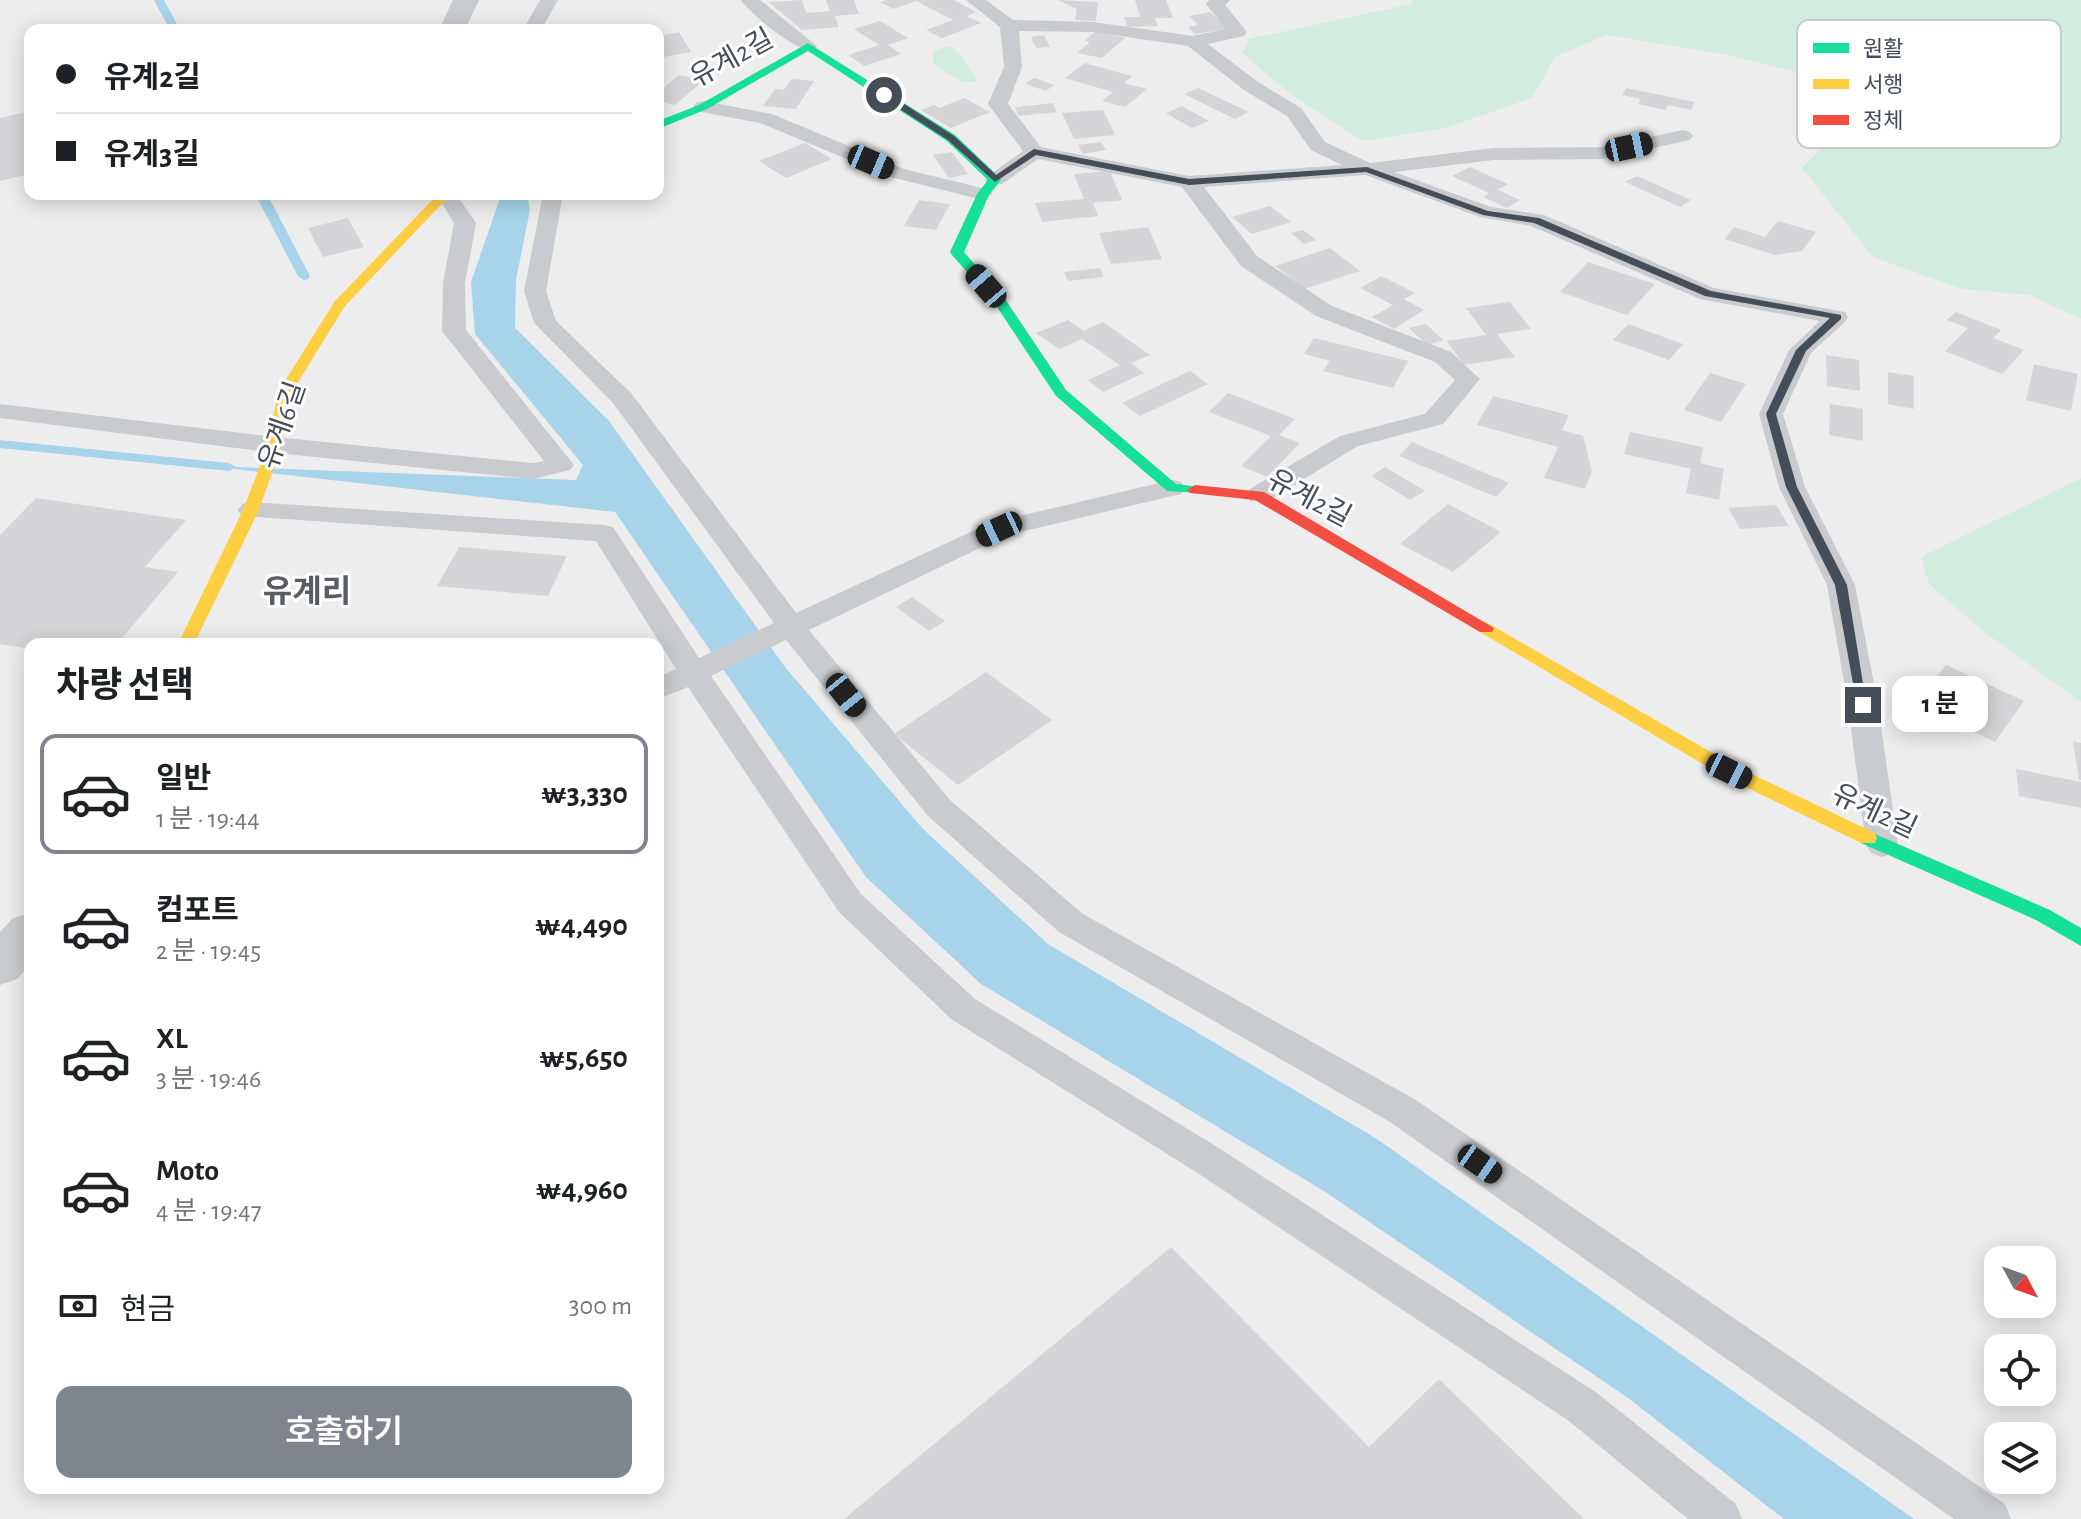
<!DOCTYPE html>
<html lang="ko">
<meta charset="utf-8">
<style>
:root{--surface:#fff;--page:#f2f2f2;--text:#202124;--muted:#757577;--line:#e0e0e0;--accent:#80858d}
body{margin:0;font-family:"Alegreya Sans","Noto Sans KR",sans-serif;background:var(--page);color:var(--text);height:100vh;display:flex;flex-direction:column;font-size:30px;white-space:nowrap}
*{box-sizing:border-box;margin:0}
p{font-size:26px;color:var(--muted)}
.icon{flex:none;width:44px;height:44px;fill:none;stroke:currentColor;stroke-width:2;stroke-linecap:round;stroke-linejoin:round}
.map{position:relative;flex:1;overflow:hidden}
.side{position:absolute;left:24px;top:638px;width:640px;height:856px;display:flex;flex-direction:column;background:var(--surface);border-radius:16px;box-shadow:0 4px 20px #0003}
.side>*{flex:none}
.hud{position:absolute;left:24px;top:24px;width:640px;height:176px;border-radius:16px;box-shadow:0 4px 20px #0003;display:grid;align-content:center;height:176px;padding:0 32px;background:var(--surface)}
.needle{width:52px;rotate:131deg}
.buttons{position:absolute;left:1984px;top:1246px;display:grid;gap:16px}
.buttons a{display:grid;place-items:center;width:72px;height:72px;border-radius:16px;background:var(--surface);box-shadow:0 4px 20px #0003;font-size:40px}
.end{position:absolute;width:36px;height:36px;margin:-18px;border:10px solid #454d59;background:#fff;box-shadow:0 0 0 4px #fff}
.from{border-radius:50%}
.bubble{position:absolute;height:56px;border-radius:16px;background:var(--surface);box-shadow:0 4px 20px #0003;font-size:26px;font-weight:600;line-height:56px;text-align:center}
.car{position:absolute;width:24px;height:48px;margin:-24px -12px;border-radius:10px;box-shadow:0 0 6px 2px #0007;background:linear-gradient(#222 24%,#8ab4d8 0 40%,#222 0 76%,#8ab4d8 0 86%,#222 0)}
.hud b{display:flex;align-items:center;gap:28px;height:76px;font-size:30px}
.hud b+b{border-top:2px solid var(--line)}
.hud i{width:20px;height:20px;background:var(--text)}
ul{padding:0;list-style:none}
li{display:flex;align-items:center;gap:24px;height:120px;margin:0 16px 12px;padding:0 16px;border:4px solid transparent;border-radius:16px}
li div{flex:1}
li b{display:block;font-size:30px}
li em{font-style:normal;font-weight:600}
li.selected{border-color:var(--accent)}
li>.icon{width:72px;height:72px;stroke-width:1.5}
h2{padding:0 32px;font-size:36px;line-height:96px}
.pay{display:flex;align-items:center;gap:20px;height:88px;padding:0 32px;font-size:30px}
.pay p{margin-inline-start:auto}
.button{display:flex;gap:16px;margin-top:auto;padding:16px 32px}
.button a{flex:1;height:92px;border-radius:16px;background:var(--accent);color:#fff;font-size:32px;font-weight:600;line-height:92px;text-align:center}
.map>svg:first-child{display:block}
.green{fill:#d2ecdf}
.water{fill:#a7d4ea}
.lines{fill:none;stroke-linecap:round;stroke-linejoin:round}
.stream{fill:#a7d4ea;fill-rule:evenodd}
.building{fill:#d5d5d7}
.lane{fill:#c9cbce;fill-rule:evenodd}
.street{fill:#c9cbce;fill-rule:evenodd}
.fast{fill:#16e098;fill-rule:evenodd}
.slow{fill:#ffcf43;fill-rule:evenodd}
.jam{fill:#f24e42;fill-rule:evenodd}
.route{fill:#454d59}
.labels{text-anchor:middle;stroke-width:6;stroke-linejoin:round;paint-order:stroke}
.street-label{font-size:28px;fill:#454d59;stroke:#fff}
.quarter-label{font-size:32px;font-weight:bold;fill:#595c61;stroke:#fff}
.key{fill:#fff;stroke:#c7cacd;stroke-width:2}
.key-label{font-size:22px;fill:#454d59}
</style>
<div class="map">
<svg width="2081" height="1519" viewBox="0 0 2081 1519">
<rect width="100%" height="100%" fill="#eeeded"/>
<!-- green -->
<g class="green">
<polygon points="1412,0 2081,0 2081,319 2030,295 1962,289 1873,257 1802,168 1824,145 1859,118 1829,80 1723,54 1606,35 1555,57 1532,98 1445,128 1363,141 1293,96 1242,53 1249,39 1411,4"/>
<path d="M947,46L955,49L979,81C960,86 949,74 933,63L934,51Z"/>
<polygon points="2081,478 2081,702 1980,629 1929,584 1921,557"/>
</g>
<!-- water -->
<polygon class="water" points="497,194 527,194 530,210 516,280 515,328 609,421 785,667 923,829 1048,944 1377,1139 1914,1519 1784,1519 1628,1398 1327,1193 981,984 866,877 615,512 208,466 576,480 583,465 475,334 471,282 499,201"/>
<g class="lines">
<!-- stream -->
<g class="stream">
<polygon points="154,0 164,0 180,30 170,30"/>
<polygon points="255,194 267,194 310,276 308,279 304,280 298,276"/>
<polygon points="0,440 229,463 236,467 229,471 0,448"/>
</g>
</g>
<!-- building -->
<g class="building">
<polygon points="802,0 806,13 830,11 826,0 854,0 859,14 835,16 839,27 802,30 769,2"/>
<polygon points="886,0 954,0 976,12 966,16 981,23 942,38 926,30 953,20 916,1 893,9 880,2"/>
<polygon points="1058,0 1098,2 1096,21 1075,20 1077,9"/>
<polygon points="1135,0 1166,0 1173,18 1155,18 1158,26 1127,27 1124,17 1140,17"/>
<polygon points="1210,12 1228,29 1195,34 1188,27 1198,25 1189,16"/>
<polygon points="880,21 908,38 888,45 901,54 864,66 848,55 879,45 854,29"/>
<polygon points="1096,31 1125,38 1102,58 1077,53 1090,42 1084,41"/>
<polygon points="679,32 691,52 658,58 658,36"/>
<polygon points="1044,35 1050,47 1036,48 1031,37"/>
<polygon points="1085,63 1132,76 1124,83 1147,89 1125,107 1102,101 1113,92 1065,78"/>
<polygon points="679,75 704,80 675,105 658,101 658,93"/>
<polygon points="1034,78 1054,85 1046,91 1025,84"/>
<polygon points="791,79 814,81 796,109 763,106 775,89 784,90"/>
<polygon points="1198,88 1249,112 1235,119 1184,94"/>
<polygon points="1626,88 1695,102 1691,110 1668,105 1666,110 1638,104 1641,99 1622,95"/>
<polygon points="964,98 990,112 951,128 921,110 934,105 939,108"/>
<polygon points="1053,103 1057,112 1019,116 1015,107"/>
<polygon points="1182,106 1209,121 1192,128 1166,113"/>
<polygon points="1103,110 1115,135 1074,139 1062,113"/>
<polygon points="30,111 30,174 0,181 0,118"/>
<polygon points="1101,142 1106,150 1083,154 1078,145"/>
<polygon points="805,143 832,159 786,178 759,161"/>
<polygon points="952,152 968,174 949,178 933,155"/>
<polygon points="1470,167 1508,184 1498,190 1520,200 1507,208 1483,197 1489,193 1452,176"/>
<polygon points="1110,171 1122,200 1093,203 1098,216 1042,222 1035,203 1084,199 1074,174"/>
<polygon points="1637,176 1691,200 1680,207 1625,182"/>
<polygon points="919,200 950,204 936,230 904,226"/>
<polygon points="1270,206 1291,222 1252,234 1232,217"/>
<polygon points="348,218 364,247 323,257 308,228"/>
<polygon points="1778,221 1816,232 1802,251 1775,255 1725,239 1734,227 1765,237"/>
<polygon points="1148,227 1162,259 1111,264 1099,233"/>
<polygon points="1303,230 1316,240 1304,244 1291,233"/>
<polygon points="1330,248 1360,271 1305,289 1275,266"/>
<polygon points="1588,262 1655,284 1627,315 1560,292"/>
<polygon points="1100,268 1104,277 1068,281 1064,272"/>
<polygon points="1381,276 1415,293 1404,299 1424,310 1394,329 1372,317 1393,305 1360,288"/>
<polygon points="1510,302 1531,329 1497,334 1515,357 1464,365 1447,341 1486,335 1466,308"/>
<polygon points="1956,312 2001,330 1993,338 2024,350 2002,374 1945,351 1968,328 1947,320"/>
<polygon points="1068,320 1084,331 1103,322 1150,355 1131,363 1144,373 1103,392 1088,380 1120,365 1082,339 1059,349 1036,333"/>
<polygon points="1426,324 1443,340 1427,345 1409,328"/>
<polygon points="1628,324 1683,344 1669,360 1613,340"/>
<polygon points="1314,338 1408,361 1393,388 1323,371 1330,361 1304,354"/>
<polygon points="1826,355 1859,360 1860,391 1827,386"/>
<polygon points="2034,364 2078,374 2071,411 2026,400"/>
<polygon points="1190,371 1208,384 1140,416 1122,403"/>
<polygon points="1888,372 1914,376 1914,409 1888,404"/>
<polygon points="1710,373 1746,384 1721,422 1684,410"/>
<polygon points="1228,393 1295,419 1279,435 1300,443 1267,477 1241,466 1271,436 1209,412"/>
<polygon points="1493,396 1569,415 1562,430 1583,436 1592,471 1585,489 1544,478 1558,447 1477,425"/>
<polygon points="1830,404 1863,409 1863,441 1829,435"/>
<polygon points="1630,432 1703,447 1700,463 1724,469 1719,500 1686,493 1691,469 1624,454"/>
<polygon points="1412,442 1509,483 1496,497 1399,456"/>
<polygon points="1385,467 1425,491 1410,500 1371,476"/>
<polygon points="36,498 186,520 145,567 178,572 117,644 30,644 30,649 0,644 0,535"/>
<polygon points="1448,504 1501,532 1453,572 1400,544"/>
<polygon points="1776,505 1789,526 1740,529 1728,508"/>
<polygon points="459,547 567,556 548,596 437,586"/>
<polygon points="912,597 945,621 929,631 896,607"/>
<polygon points="1946,665 2024,701 1995,742 1916,704"/>
<polygon points="986,672 1052,720 958,785 894,734"/>
<polygon points="2073,741 2081,743 2081,780 2079,780"/>
<polygon points="2016,769 2081,782 2081,808 2019,796"/>
<polygon points="1171,1247 1369,1447 1439,1379 1584,1519 844,1519"/>
</g>
<g class="lines">
<!-- lane -->
<g class="lane">
<polygon points="540,0 558,0 541,30 523,30"/>
<path d="M741,0H760L817,46L815,50C797,54 752,15 741,0Z"/>
<path d="M966,0H986L1013,20L1093,22L1193,36L1226,29L1206,4L1209,0H1230L1225,5L1247,32L1244,36L1208,44L1258,82L1301,108L1325,142L1370,163L1494,148L1602,147L1683,130L1690,132L1693,136L1690,140L1602,159L1494,160L1394,172L1491,207L1544,215L1714,288L1845,312L1848,317L1845,322L1811,353L1783,414L1805,487L1855,585L1878,705L1898,845L1893,853L1882,857L1871,853L1866,845L1848,705L1827,585L1779,487L1759,414L1789,350L1820,321L1700,299L1531,226L1480,217L1365,175L1204,187L1257,256L1332,306L1451,352L1480,379L1443,424L1358,446L1268,501H1250L1246,495L1250,489L1340,436L1425,414L1455,380L1435,362L1316,316L1241,266L1182,187L1038,159L1002,184H988L985,180L988,176L1023,151L988,104L1004,67L1000,27ZM1019,31L1093,32L1188,46L1244,90L1287,116L1311,150L1342,165L1189,176L1041,147L1008,104L1022,67Z"/>
<polygon points="703,101 772,114 904,169 990,190 993,194 983,200 890,177 760,123 696,111 693,107 696,103"/>
<polygon points="436,194 456,194 476,223 465,283 466,330 574,465 570,470 533,479 275,453 0,418 0,404 275,437 533,463 544,461 442,331 443,283 454,223"/>
<polygon points="543,194 563,194 546,291 556,321 631,393 796,613 990,523 1172,480 1181,482 1185,488 1181,494 1007,535 809,630 950,800 1083,914 1416,1100 2005,1504 2011,1519 1954,1519 1390,1122 1059,932 928,816 786,640 711,676 861,894 975,999 1222,1150 1597,1393 1736,1504 1742,1519 1688,1519 1569,1421 1196,1172 951,1019 839,912 688,687 658,699 658,677 676,669 596,541 242,516 238,510 242,504 251,502 604,525 613,527 699,658 774,623 613,403 534,323 524,291"/>
</g>
<!-- street -->
<g class="street">
<polygon points="453,0 479,0 465,30 439,30"/>
<polygon points="30,913 30,965 17,979 0,985 0,932 13,918"/>
</g>
<!-- fast -->
<g class="fast">
<polygon points="808,43 955,135 999,177 1001,180 989,195 964,252 1005,299 1066,390 1176,484 1200,487 1203,490 1200,493 1167,491 1056,396 995,304 952,255 950,252 977,194 988,180 947,141 808,51 707,109 658,129 658,121 699,105"/>
<polygon points="1868,831 2050,910 2081,928 2081,946 2036,920 1861,843 1859,838 1861,833"/>
</g>
<!-- slow -->
<g class="slow">
<polygon points="438,194 451,194 345,306 292,392 282,445 259,510 194,644 178,644 243,510 268,445 278,392 335,301"/>
<polygon points="1486,622 1735,766 1875,833 1877,838 1875,843 1861,843 1723,776 1480,632 1478,628 1480,624"/>
</g>
<!-- jam -->
<polygon class="jam" points="1195,485 1264,492 1494,628 1492,632 1480,632 1255,500 1190,493 1187,490"/>
</g>
<!-- route -->
<polygon class="route" points="881,93 887,93 954,136 996,175 1034,149 1189,179 1367,167 1488,211 1539,218 1711,291 1841,315 1841,319 1806,351 1776,414 1797,487 1847,585 1867,708 1863,709 1857,705 1835,585 1786,487 1766,414 1796,350 1830,318 1705,296 1534,223 1483,215 1366,172 1189,185 1036,155 995,182 948,140 881,97"/>
<g class="labels">
<!-- street labels -->
<g class="street-label">
<text transform="translate(731 57) rotate(-29)" y="10">유계2길</text>
<text transform="translate(281 425) rotate(-71)" y="10">유계6길</text>
<text transform="translate(1310 497) rotate(28)" y="10">유계2길</text>
<text transform="translate(1875 810) rotate(25)" y="10">유계2길</text>
</g>
<!-- quarter labels -->
<g class="quarter-label">
<text x="307" y="602">유계리</text>
</g>
</g>
<!-- legend -->
<rect x="1797" y="20" width="264" height="128" rx="12" class="key"/>
<rect x="1813" y="43" width="36" height="10" fill="#16e098"/>
<rect x="1813" y="79" width="36" height="10" fill="#ffcf43"/>
<rect x="1813" y="115" width="36" height="10" fill="#f24e42"/>
<g class="key-label">
<text x="1863" y="56">원활</text>
<text x="1863" y="92">서행</text>
<text x="1863" y="128">정체</text>
</g>
</svg>
<div class="buttons">
<a><svg class="needle" viewBox="-14 -14 28 28"><path d="M0-13l5 13h-10z" fill="#e53935"/><path d="M0 13l5-13h-10z" fill="#757577"/></svg></a>
<a><svg class="icon" aria-label="locate" viewBox="0 0 24 24"><circle cx="12" cy="12" r="6"/><path d="M12 2v4M12 18v4M2 12h4M18 12h4"/></svg></a>
<a><svg class="icon" aria-label="layers" viewBox="0 0 24 24"><path d="M12 4l9 5-9 5-9-5zM3 14l9 5 9-5"/></svg></a>
</div>
<i class="end from" style="left:884px;top:95px"></i>
<i class="end" style="left:1863px;top:705px"></i>
<div class="bubble" style="left:1892px;top:676px;width:96px">1 분</div>
<i class="car" style="left:1629px;top:147px;rotate:78deg"></i>
<i class="car" style="left:871px;top:162px;rotate:113deg"></i>
<i class="car" style="left:986px;top:286px;rotate:319deg"></i>
<i class="car" style="left:999px;top:529px;rotate:245deg"></i>
<i class="car" style="left:846px;top:695px;rotate:141deg"></i>
<i class="car" style="left:1729px;top:771px;rotate:116deg"></i>
<i class="car" style="left:1480px;top:1164px;rotate:125deg"></i>
<div class="hud">
<b><i class="from"></i>유계2길</b>
<b><i></i>유계3길</b>
</div>
<section class="side">
<h2>차량 선택</h2>
<ul>
<li class="selected"><svg class="icon" aria-label="car" viewBox="0 0 24 24"><path d="M5 17H2v-5l4-1 3-4h7l3 4 3 1v5h-3M9 17h6M6 11h13"/><circle cx="7" cy="17" r="2"/><circle cx="17" cy="17" r="2"/></svg><div><b>일반</b><p>1 분 · 19:44</p></div><em>₩3,330</em></li>
<li><svg class="icon" aria-label="car" viewBox="0 0 24 24"><path d="M5 17H2v-5l4-1 3-4h7l3 4 3 1v5h-3M9 17h6M6 11h13"/><circle cx="7" cy="17" r="2"/><circle cx="17" cy="17" r="2"/></svg><div><b>컴포트</b><p>2 분 · 19:45</p></div><em>₩4,490</em></li>
<li><svg class="icon" aria-label="car" viewBox="0 0 24 24"><path d="M5 17H2v-5l4-1 3-4h7l3 4 3 1v5h-3M9 17h6M6 11h13"/><circle cx="7" cy="17" r="2"/><circle cx="17" cy="17" r="2"/></svg><div><b>XL</b><p>3 분 · 19:46</p></div><em>₩5,650</em></li>
<li><svg class="icon" aria-label="car" viewBox="0 0 24 24"><path d="M5 17H2v-5l4-1 3-4h7l3 4 3 1v5h-3M9 17h6M6 11h13"/><circle cx="7" cy="17" r="2"/><circle cx="17" cy="17" r="2"/></svg><div><b>Moto</b><p>4 분 · 19:47</p></div><em>₩4,960</em></li>
</ul>
<div class="pay"><svg class="icon" aria-label="cash" viewBox="0 0 24 24"><path d="M3 7h18v10H3z"/><circle cx="12" cy="12" r="2"/></svg>현금<p>300 m</p></div>
<div class="button"><a>호출하기</a></div>
</section>
</div>
